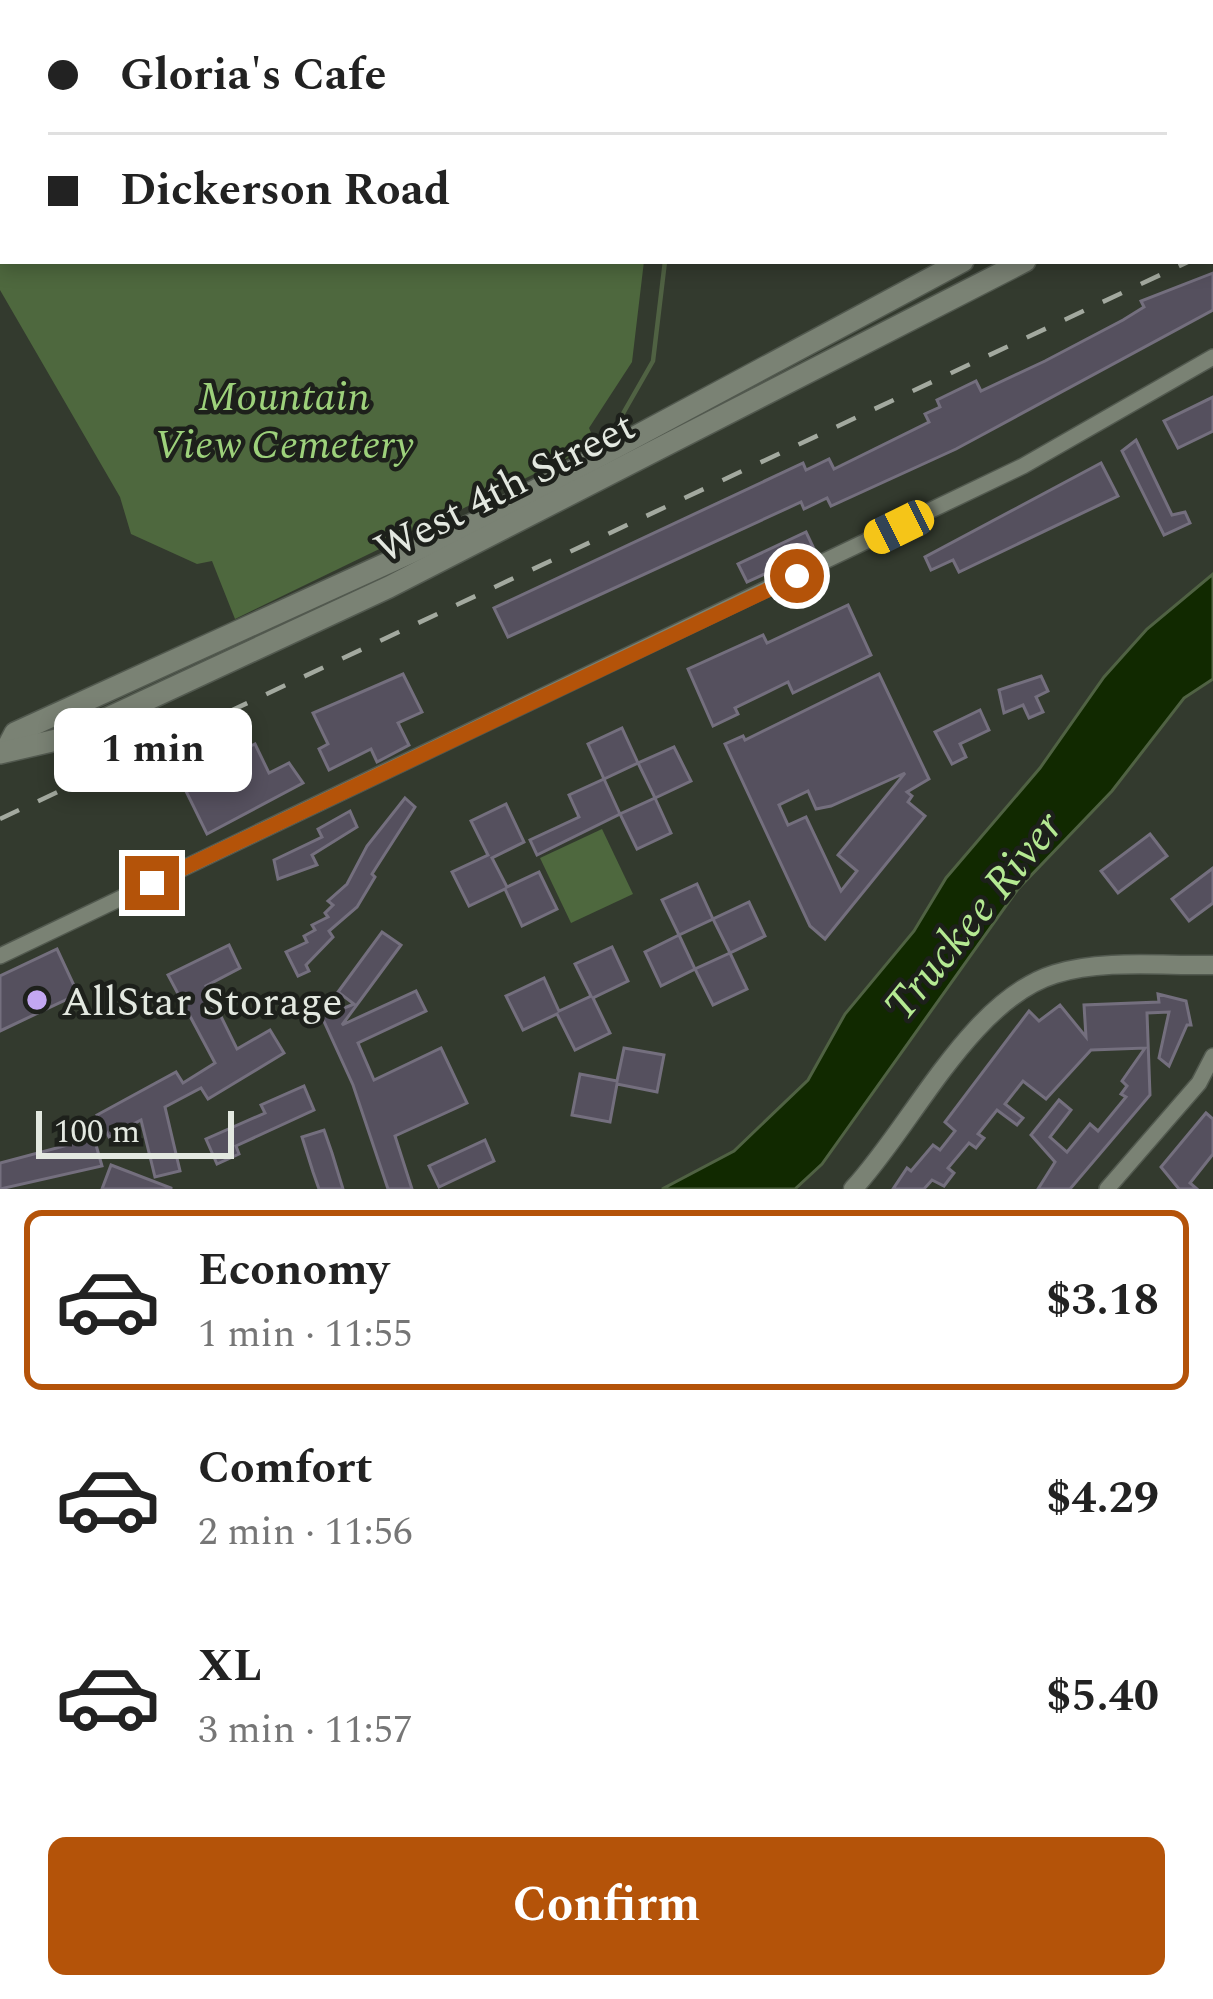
<!DOCTYPE html>
<meta charset="utf-8">
<style>
:root{--surface:#fff;--page:#f6f6f6;--text:#222;--muted:#767676;--line:#e0e0e0;--accent:#b45309}
body{margin:0;font-family:Spectral,serif;background:var(--page);color:var(--text);height:100vh;display:flex;flex-direction:column;font-size:45px;white-space:nowrap}
*{box-sizing:border-box;margin:0}
p{font-size:39px;color:var(--muted)}
.icon{flex:none;width:66px;height:66px;fill:none;stroke:currentColor;stroke-width:2;stroke-linecap:round;stroke-linejoin:round}
.map{position:relative;height:1189px;overflow:hidden}
.side{display:flex;flex-direction:column;background:var(--surface);flex:1}
.side>*{flex:none}
.guide{position:absolute;left:0px;top:0px;width:1215px;height:264px;box-shadow:0 6px 18px #0003;display:grid;align-content:center;height:264px;padding:0 48px;background:var(--surface)}
.scale{position:absolute;left:36px;bottom:30px;width:198px;box-sizing:border-box;padding-left:12px;border:6px solid #e3e8e0;border-top:0;font-size:33px;line-height:42px;white-space:nowrap;color:#e3e8e0;-webkit-text-stroke:9px #1d201b;paint-order:stroke}
.end{position:absolute;width:54px;height:54px;margin:-27px;border:15px solid #b45309;background:#fff;box-shadow:0 0 0 6px #fff}
.from{border-radius:50%}
.bubble{position:absolute;height:84px;border-radius:18px;background:var(--surface);box-shadow:0 6px 18px #0003;font-size:39px;font-weight:700;line-height:84px;text-align:center}
.car{position:absolute;width:36px;height:72px;margin:-36px -18px;border-radius:15px;box-shadow:0 0 9px 3px #0007;background:linear-gradient(#f5c518 24%,#345 0 40%,#f5c518 0 76%,#345 0 86%,#f5c518 0)}
.guide b{display:flex;align-items:center;gap:42px;height:114px;font-size:45px}
.guide b+b{border-top:3px solid var(--line)}
.guide i{width:30px;height:30px;background:var(--text)}
ul{padding:21px 0 0;list-style:none}
li{display:flex;align-items:center;gap:36px;height:180px;margin:0 24px 18px;padding:0 24px;border:6px solid transparent;border-radius:18px}
li div{flex:1}
li b{display:block;font-size:45px}
li em{font-style:normal;font-weight:700}
li.current{border-color:var(--accent)}
li>.icon{width:108px;height:108px;stroke-width:1.5}
.action{display:flex;gap:24px;margin-top:auto;padding:24px 48px}
.action a{flex:1;height:138px;border-radius:18px;background:var(--accent);color:#fff;font-size:48px;font-weight:700;line-height:138px;text-align:center}
.map>svg:first-child{display:block}
.green{fill:#4e683e}
.water{fill:#112900;stroke:#506243;stroke-width:3}
.lines{fill:none;stroke-linecap:round;stroke-linejoin:round}
.stream{stroke:#506243;stroke-width:4.5}
.building{fill:#55505e;stroke:#746f7e;stroke-width:3;fill-rule:evenodd}
.minor-casing{stroke:#52594f;stroke-width:18}
.tertiary-casing{stroke:#52594f;stroke-width:21}
.secondary-casing{stroke:#52594f;stroke-width:24}
.minor{stroke:#7a8274;stroke-width:15}
.tertiary{stroke:#7a8274;stroke-width:18}
.secondary{stroke:#7a8274;stroke-width:21}
.rail{stroke:#a3a99f;stroke-width:4.5;stroke-dasharray:21 21;stroke-linecap:butt}
.route{stroke:#b45309;stroke-width:15}
.poi-dot{fill:#c3a7f2;stroke:#1d201b;stroke-width:4.5}
.labels{text-anchor:middle;stroke-width:9;stroke-linejoin:round;paint-order:stroke}
.park-label{font-size:42px;font-style:italic;fill:#9dd17b;stroke:#1d201b}
.street-label{font-size:42px;fill:#e3e8e0;stroke:#1d201b}
.poi-label{font-size:42px;fill:#e3e8e0;stroke:#1d201b;text-anchor:start}
.water-label{font-size:45px;font-style:italic;fill:#b4e992;stroke:#1d201b}
</style>
<div class="map">
<svg width="1213" height="1189" viewBox="0 0 1213 1189">
<rect width="100%" height="100%" fill="#333a2e"/>
<!-- green -->
<g class="green">
<polygon points="0,0 768,0 3,3 3,261 644,261 632,362 589,428 596,444 235,619 212,561 197,564 131,534 120,497 0,290"/>
<polygon points="602,829 633,894 571,923 540,858"/>
</g>
<!-- water -->
<polygon class="water" points="1213,574 1213,679 1184,698 1112,791 1018,889 822,1164 795,1189 662,1189 734,1151 808,1080 845,1014 914,931 946,878 1040,768 1104,677 1147,629"/>
<g class="lines">
<!-- stream -->
<g class="stream">
<polyline points="789,3 791,0"/>
<polyline points="609,438 653,361 665,261"/>
</g>
</g>
<!-- building -->
<g class="building">
<polygon points="1213,273 1213,310 956,449 831,506 827,498 804,509 801,502 508,637 494,608 803,463 806,470 829,459 834,469 929,422 925,414 940,407 937,400 976,381 981,391 1045,361 1123,320 1144,307 1141,301"/>
<polygon points="1213,397 1213,431 1178,448 1164,421"/>
<polygon points="1136,440 1172,515 1185,512 1190,523 1164,535 1122,451"/>
<polygon points="1101,463 1118,496 959,572 953,560 931,570 925,557"/>
<polygon points="806,532 815,551 747,582 738,564"/>
<polygon points="848,605 871,655 793,693 788,682 735,708 738,714 713,726 688,669 763,635 767,643"/>
<polygon points="403,674 422,712 398,723 409,745 377,762 371,749 329,770 319,749 328,744 313,713"/>
<path d="M879,674L929,779L907,792L912,796L908,802L925,816L825,939L810,926L725,744L743,736L745,740ZM905,773L838,855L857,871L841,891L806,817L788,825L779,805L808,791L816,809L831,806Z"/>
<polygon points="1041,676 1048,691 1036,697 1043,712 1029,718 1023,705 1004,713 999,690"/>
<polygon points="980,710 989,730 960,744 966,757 952,764 935,732"/>
<polygon points="622,728 638,763 604,779 588,744"/>
<polygon points="255,744 269,773 289,763 303,783 207,834 180,779"/>
<polygon points="674,747 691,781 655,798 638,763"/>
<polygon points="604,779 620,814 537,855 530,840 579,817 569,795"/>
<polygon points="405,798 415,807 372,874 375,877 357,907 329,931 333,937 306,965 309,971 298,976 286,952 307,942 304,936 315,930 312,925 328,917 325,913 333,905 328,901 347,884 367,846"/>
<polygon points="655,798 671,833 637,849 620,814"/>
<polygon points="506,804 524,842 492,858 507,887 539,872 557,909 522,926 505,889 469,906 452,872 488,855 471,821"/>
<polygon points="350,811 357,827 312,855 317,865 278,879 274,860 322,837 318,829"/>
<polygon points="1150,834 1167,856 1118,893 1101,871"/>
<polygon points="1213,868 1213,903 1189,921 1172,899"/>
<polygon points="697,884 713,919 679,935 662,900"/>
<polygon points="749,902 765,936 730,953 713,919"/>
<polygon points="382,932 401,945 342,1025 416,991 426,1011 358,1043 374,1080 441,1048 467,1103 395,1136 412,1189 388,1189 353,1085 322,1017 354,1004 338,992"/>
<polygon points="679,935 695,969 661,986 645,952"/>
<polygon points="229,945 240,968 206,986 237,1049 270,1030 284,1053 208,1099 201,1088 165,1107 180,1171 155,1177 141,1120 109,1137 97,1115 176,1072 183,1083 215,1063 168,975"/>
<polygon points="612,947 628,981 593,998 610,1033 575,1050 557,1014 523,1030 506,996 544,978 559,1011 591,996 575,964"/>
<polygon points="57,949 78,994 0,1031 0,976"/>
<polygon points="730,953 747,989 713,1005 695,969"/>
<polygon points="1158,994 1186,1001 1191,1025 1187,1025 1169,1066 1159,1058 1169,1012 1147,1013 1150,1095 1070,1189 1038,1189 1055,1162 1031,1135 1059,1100 1071,1110 1050,1137 1067,1152 1090,1124 1098,1131 1126,1097 1121,1094 1127,1086 1122,1081 1145,1048 1091,1050 1046,1099 1023,1081 1005,1104 1023,1118 1017,1125 997,1110 978,1134 984,1138 976,1148 969,1143 948,1168 954,1173 944,1186 932,1180 924,1189 893,1189 907,1168 911,1171 933,1145 940,1150 955,1131 945,1122 1029,1011 1039,1021 1060,1005 1086,1037 1084,1005 1159,1002"/>
<polygon points="624,1048 664,1055 657,1092 617,1084 610,1122 572,1115 580,1074 617,1081"/>
<polygon points="304,1086 314,1110 236,1146 239,1154 217,1164 206,1139 265,1113 261,1105"/>
<polygon points="1206,1113 1213,1119 1213,1154 1190,1183 1197,1189 1179,1189 1161,1167"/>
<polygon points="324,1130 332,1153 343,1189 319,1189 313,1172 302,1137"/>
<polygon points="94,1138 102,1166 0,1189 0,1163"/>
<polygon points="485,1140 494,1161 439,1187 429,1166"/>
<polygon points="111,1165 171,1188 171,1189 102,1189"/>
</g>
<g class="lines">
<!-- minor casing -->
<g class="minor-casing">
<g id="minor">
<polyline points="1212,195 1213,195"/>
<polyline points="0,956 1023,466 1213,357"/>
<polyline points="1107,1189 1199,1083 1213,1056"/>
</g>
</g>
<!-- tertiary casing -->
<g class="tertiary-casing">
<g id="tertiary">
<polyline points="1000,0 1001,3"/>
<path d="M853,1189C912,1126 970,1000 1055,974C1103,959 1163,966 1213,965"/>
</g>
</g>
<!-- secondary casing -->
<g class="secondary-casing">
<g id="secondary">
<polyline points="1212,137 1213,137"/>
<polyline points="1212,166 1213,165"/>
<polyline points="6,750 15,733 471,525 963,261"/>
<polyline points="0,753 65,738 389,587 1025,261"/>
</g>
</g>
<!-- minor -->
<use href="#minor" class="minor"/>
<!-- tertiary -->
<use href="#tertiary" class="tertiary"/>
<!-- secondary -->
<use href="#secondary" class="secondary"/>
<!-- rail -->
<g class="rail">
<polyline points="1212,239 1213,239"/>
<polyline points="0,819 1190,261"/>
</g>
</g>
<g class="lines">
<!-- route -->
<polyline class="route" points="152,883 797,576"/>
</g>
<!-- markers -->
<circle class="poi-dot" cx="37" cy="1000" r="12"/>
<g class="labels">
<!-- park labels -->
<g class="park-label">
<text x="284" y="410">Mountain<tspan x="284" dy="48">View Cemetery</tspan></text>
</g>
<!-- street labels -->
<g class="street-label">
<text transform="translate(504 486) rotate(-27)" y="15">West 4th Street</text>
</g>
<!-- poi labels -->
<g class="poi-label">
<text x="61" y="1015">AllStar Storage</text>
</g>
<!-- water labels -->
<g class="water-label">
<text transform="translate(972 915) rotate(-51)" y="16">Truckee River</text>
</g>
</g>
</svg>
<div class="scale">100 m</div>
<i class="end from" style="left:797px;top:576px"></i>
<i class="end" style="left:152px;top:883px"></i>
<div class="bubble" style="left:54px;top:708px;width:198px">1 min</div>
<i class="car" style="left:899px;top:527px;rotate:244deg"></i>
<div class="guide">
<b><i class="from"></i>Gloria's Cafe</b>
<b><i></i>Dickerson Road</b>
</div>
</div>
<section class="side">
<ul>
<li class="current"><svg class="icon" aria-label="car" viewBox="0 0 24 24"><path d="M5 17H2v-5l4-1 3-4h7l3 4 3 1v5h-3M9 17h6M6 11h13"/><circle cx="7" cy="17" r="2"/><circle cx="17" cy="17" r="2"/></svg><div><b>Economy</b><p>1 min · 11:55</p></div><em>$3.18</em></li>
<li><svg class="icon" aria-label="car" viewBox="0 0 24 24"><path d="M5 17H2v-5l4-1 3-4h7l3 4 3 1v5h-3M9 17h6M6 11h13"/><circle cx="7" cy="17" r="2"/><circle cx="17" cy="17" r="2"/></svg><div><b>Comfort</b><p>2 min · 11:56</p></div><em>$4.29</em></li>
<li><svg class="icon" aria-label="car" viewBox="0 0 24 24"><path d="M5 17H2v-5l4-1 3-4h7l3 4 3 1v5h-3M9 17h6M6 11h13"/><circle cx="7" cy="17" r="2"/><circle cx="17" cy="17" r="2"/></svg><div><b>XL</b><p>3 min · 11:57</p></div><em>$5.40</em></li>
</ul>
<div class="action"><a>Confirm</a></div>
</section>
